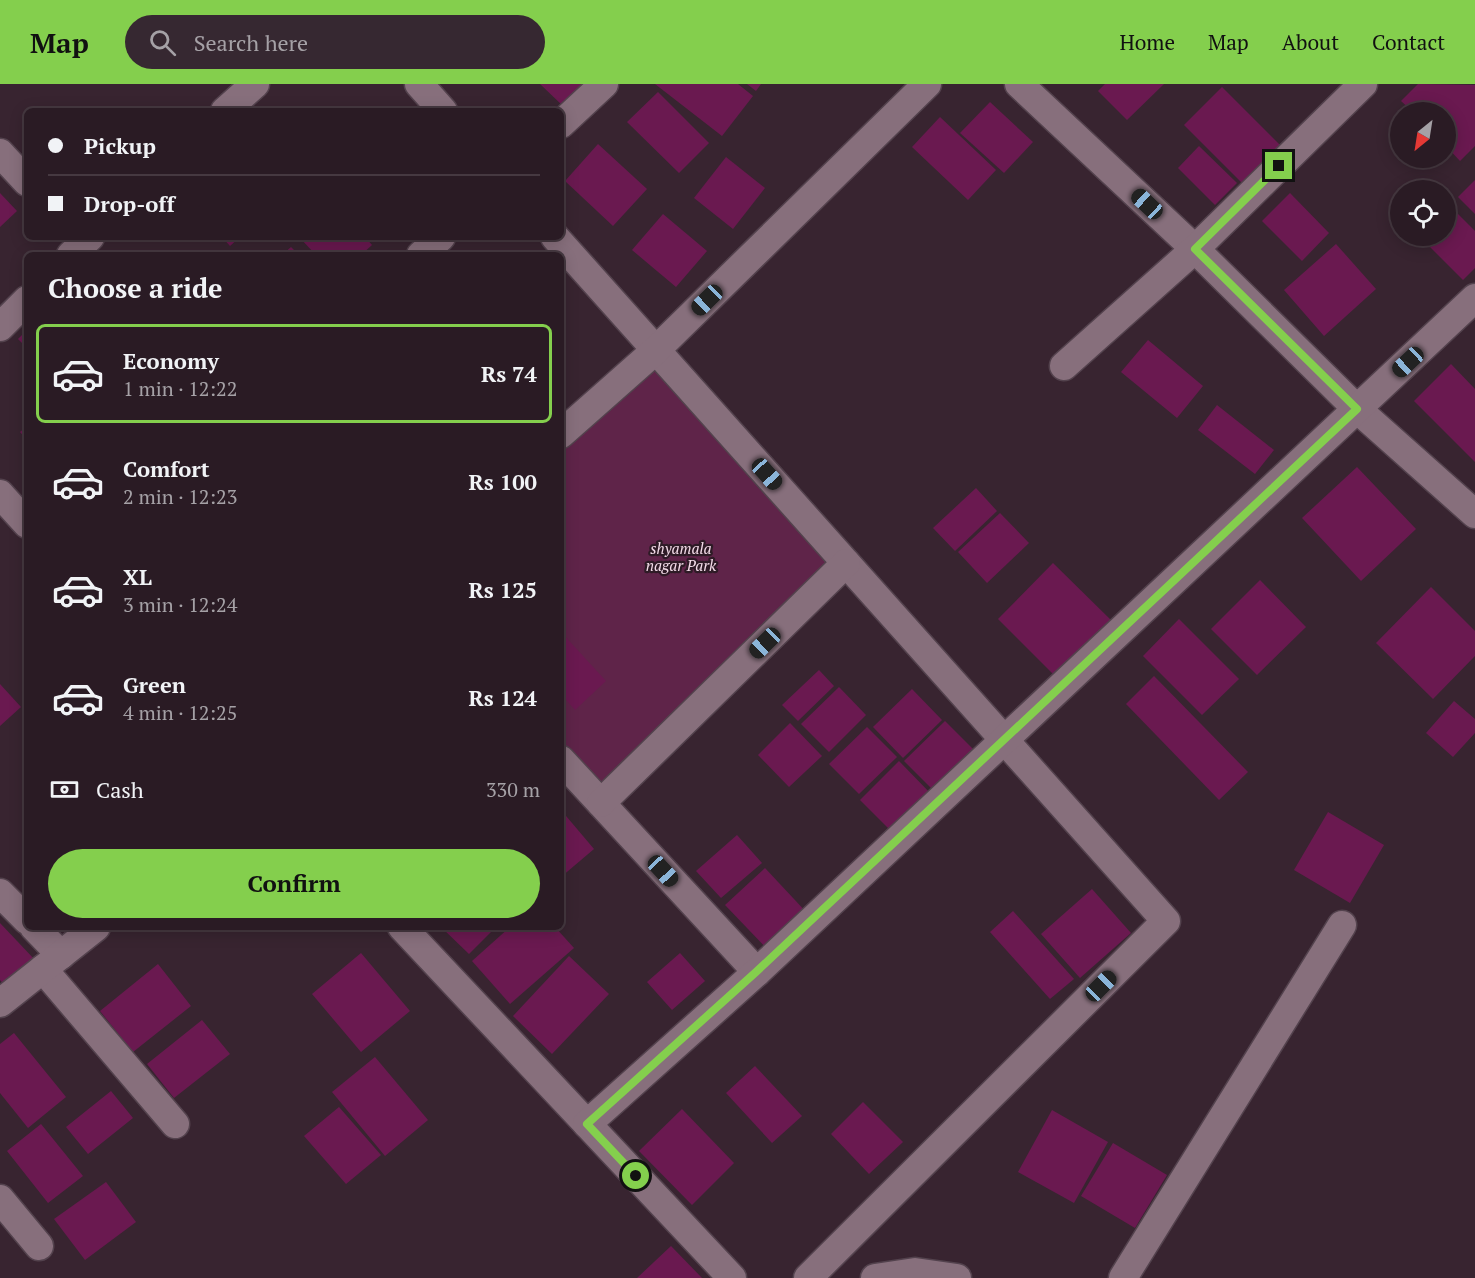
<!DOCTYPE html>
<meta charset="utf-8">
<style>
:root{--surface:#2a1b24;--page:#362831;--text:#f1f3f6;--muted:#a5a1a6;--line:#463941;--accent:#84cf4d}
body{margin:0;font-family:"PT Serif",serif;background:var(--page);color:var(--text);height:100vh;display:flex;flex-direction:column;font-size:22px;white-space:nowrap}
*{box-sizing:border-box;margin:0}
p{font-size:20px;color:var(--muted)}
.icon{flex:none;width:33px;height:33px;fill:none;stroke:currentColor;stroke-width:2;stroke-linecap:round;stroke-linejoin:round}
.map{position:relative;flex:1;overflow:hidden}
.sheet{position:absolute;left:24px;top:168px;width:540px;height:678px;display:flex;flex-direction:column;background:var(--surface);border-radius:9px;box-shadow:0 3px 15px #0003,0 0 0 2px var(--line)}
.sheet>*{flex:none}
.hud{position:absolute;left:24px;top:24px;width:540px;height:132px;border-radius:9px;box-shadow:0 3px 15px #0003,0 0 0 2px var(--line);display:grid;align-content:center;height:132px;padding:0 24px;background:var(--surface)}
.needle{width:39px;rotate:210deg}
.fabs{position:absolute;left:1390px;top:18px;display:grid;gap:12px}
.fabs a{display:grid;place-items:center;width:66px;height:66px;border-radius:50%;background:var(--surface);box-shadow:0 3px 15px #0003,0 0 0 2px var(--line);font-size:30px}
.end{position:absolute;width:27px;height:27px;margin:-14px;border:8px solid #84cf4d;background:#111;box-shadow:0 0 0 3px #111}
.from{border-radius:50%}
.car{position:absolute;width:18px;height:36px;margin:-18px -9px;border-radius:8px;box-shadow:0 0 4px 2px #0007;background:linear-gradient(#222 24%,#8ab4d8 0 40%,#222 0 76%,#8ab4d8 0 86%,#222 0)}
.hud b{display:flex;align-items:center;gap:21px;height:57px;font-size:22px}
.hud b+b{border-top:2px solid var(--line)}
.hud i{width:15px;height:15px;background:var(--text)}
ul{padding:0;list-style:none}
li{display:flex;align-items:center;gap:18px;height:99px;margin:0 12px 9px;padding:0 12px;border:3px solid transparent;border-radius:9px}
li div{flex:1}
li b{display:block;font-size:22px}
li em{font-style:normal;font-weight:700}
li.on{border-color:var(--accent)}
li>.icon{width:54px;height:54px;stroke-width:1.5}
h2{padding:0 24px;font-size:27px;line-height:72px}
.pay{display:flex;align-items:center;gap:15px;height:66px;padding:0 24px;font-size:22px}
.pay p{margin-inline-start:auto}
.action{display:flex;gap:12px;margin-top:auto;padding:12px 24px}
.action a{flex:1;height:69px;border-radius:36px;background:var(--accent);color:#111;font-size:24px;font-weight:700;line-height:69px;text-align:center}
header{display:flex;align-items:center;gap:36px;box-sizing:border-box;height:84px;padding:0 30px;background:var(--accent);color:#111}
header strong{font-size:28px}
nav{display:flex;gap:33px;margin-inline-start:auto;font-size:21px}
.search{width:420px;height:54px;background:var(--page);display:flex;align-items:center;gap:15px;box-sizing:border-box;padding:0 21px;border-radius:33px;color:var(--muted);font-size:22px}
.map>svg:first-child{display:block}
.green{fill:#5f2449}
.building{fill:#6a1950}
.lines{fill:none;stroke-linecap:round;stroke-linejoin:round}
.minor-casing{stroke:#53424d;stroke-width:31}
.minor{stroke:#876f7c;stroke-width:28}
.route{stroke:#84cf4d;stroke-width:8}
.labels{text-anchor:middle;stroke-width:4.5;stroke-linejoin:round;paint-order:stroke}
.park-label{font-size:15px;font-style:italic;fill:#f4dce9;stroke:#2e1b26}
</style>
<header>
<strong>Map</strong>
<div class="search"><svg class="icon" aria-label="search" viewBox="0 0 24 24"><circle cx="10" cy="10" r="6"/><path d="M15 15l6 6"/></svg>Search here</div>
<nav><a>Home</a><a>Map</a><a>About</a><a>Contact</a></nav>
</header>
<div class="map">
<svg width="1475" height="1194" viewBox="0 0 1475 1194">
<rect width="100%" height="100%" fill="#382430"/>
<!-- green -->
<polygon class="green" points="656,266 846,479 601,719 561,676 561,350"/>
<!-- building -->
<g class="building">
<polygon points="540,0 585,0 563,22"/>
<polygon points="655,0 738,0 753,12 722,52"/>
<polygon points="747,0 761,0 756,7"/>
<polygon points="1105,0 1164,0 1127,36 1098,7"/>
<polygon points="1418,0 1475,1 1475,62 1460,77 1446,62 1446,28 1413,28 1401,17"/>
<polygon points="1222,3 1287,68 1249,106 1184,41"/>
<polygon points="658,8 709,59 679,89 627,38"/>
<polygon points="990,18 1033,58 1004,89 960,49"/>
<polygon points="940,33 996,86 968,116 912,63"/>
<polygon points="598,60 647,105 613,142 565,97"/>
<polygon points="1199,62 1237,99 1215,121 1178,84"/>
<polygon points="726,73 765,104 733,145 694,114"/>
<polygon points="1475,96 1475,130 1458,113"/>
<polygon points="0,109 17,127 0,143"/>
<polygon points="1290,109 1329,149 1302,177 1262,137"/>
<polygon points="1446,118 1475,147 1475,184 1463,196 1419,152 1446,152"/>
<polygon points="663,130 707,167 676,203 632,166"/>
<polygon points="222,153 240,153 230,162"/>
<polygon points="299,153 365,153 372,161 361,171 316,171"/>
<polygon points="1336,160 1376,205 1324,252 1284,206"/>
<polygon points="291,163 299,171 282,171"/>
<polygon points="27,246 27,264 18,255"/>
<polygon points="1148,256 1203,302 1177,334 1121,288"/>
<polygon points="1451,280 1475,305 1475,378 1414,317"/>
<polygon points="1217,321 1274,366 1255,390 1198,346"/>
<polygon points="27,342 27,356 20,348"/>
<polygon points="1357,383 1416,445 1361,497 1302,434"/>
<polygon points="976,404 997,427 955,467 933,444"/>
<polygon points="1000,429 1029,459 987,499 958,468"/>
<polygon points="1053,479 1113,538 1057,594 998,535"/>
<polygon points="1260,496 1306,543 1257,591 1211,545"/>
<polygon points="1431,503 1475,547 1475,572 1433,615 1376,559"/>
<polygon points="1179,535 1239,595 1202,631 1143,572"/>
<polygon points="561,548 606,597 575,626 561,610"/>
<polygon points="819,586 834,602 798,637 782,621"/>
<polygon points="1154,592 1248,688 1219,716 1126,620"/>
<polygon points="0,600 21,623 0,642"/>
<polygon points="839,603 866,631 829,668 801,640"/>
<polygon points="912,605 942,636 903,674 873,643"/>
<polygon points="1454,617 1475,635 1475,649 1453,673 1426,649"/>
<polygon points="945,637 979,671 938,711 904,677"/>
<polygon points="790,639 822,672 789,703 758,671"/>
<polygon points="867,643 897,673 859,710 829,680"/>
<polygon points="899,677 933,712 894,750 860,716"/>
<polygon points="561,726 594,765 561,793"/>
<polygon points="1328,728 1384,761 1350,819 1294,786"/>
<polygon points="737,751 762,779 721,814 696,787"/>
<polygon points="765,784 808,830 769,867 725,821"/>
<polygon points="1092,805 1131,849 1080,894 1041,850"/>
<polygon points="1013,827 1074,895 1050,915 990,848"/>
<polygon points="0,839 35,876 6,903 0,896"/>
<polygon points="441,843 496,843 469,870"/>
<polygon points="510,843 555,843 574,864 510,920 472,877"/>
<polygon points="361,869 410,927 361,968 312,910"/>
<polygon points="680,869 705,897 672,926 647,898"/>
<polygon points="569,872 609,910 552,970 513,932"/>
<polygon points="158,880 191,922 133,968 100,927"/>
<polygon points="202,936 230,970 174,1014 147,980"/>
<polygon points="14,949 66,1013 28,1044 0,1009 0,960"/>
<polygon points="375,973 428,1036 385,1072 332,1008"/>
<polygon points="755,982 802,1032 772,1059 726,1009"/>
<polygon points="111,1007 133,1034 88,1070 66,1043"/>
<polygon points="863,1018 903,1058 869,1090 831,1050"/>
<polygon points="339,1023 381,1071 346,1100 304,1052"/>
<polygon points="682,1025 734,1079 692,1121 639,1067"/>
<polygon points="1052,1026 1108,1058 1074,1119 1018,1088"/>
<polygon points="41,1040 83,1092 48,1119 7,1067"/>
<polygon points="1113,1059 1167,1091 1135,1144 1081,1112"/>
<polygon points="106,1098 136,1138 85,1176 54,1135"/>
<polygon points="671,1162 702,1194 637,1194"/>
</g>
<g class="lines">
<!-- minor casing -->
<g class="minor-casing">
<g id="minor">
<polyline points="419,0 443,27"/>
<polyline points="1019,0 1195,165 1357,325 1475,430"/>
<polyline points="225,27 255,0"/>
<polyline points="561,40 604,0"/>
<polyline points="0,69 27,98"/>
<polyline points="555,153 1166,837 808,1194"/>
<polyline points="71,171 90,153"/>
<polyline points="421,171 441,153"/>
<polyline points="0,243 27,216"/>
<polyline points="1064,282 1195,165 1363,0"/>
<polyline points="561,350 656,266 927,0"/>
<polyline points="0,410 27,440"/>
<polyline points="561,676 757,888"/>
<polyline points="601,719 846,479"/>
<polyline points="0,809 27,836"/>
<polyline points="34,843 61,871"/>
<polyline points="402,843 732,1194"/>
<polyline points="43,885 175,1040"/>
<polyline points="0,919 96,843"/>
<polyline points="587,1040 757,888 1475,214"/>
<polyline points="0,1115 39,1162"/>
<polyline points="875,1194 915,1188 957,1194"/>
<polyline points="1123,1194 1342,841"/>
</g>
</g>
<!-- minor -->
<use href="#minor" class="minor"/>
</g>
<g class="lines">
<!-- route -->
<polyline class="route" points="636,1092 587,1040 756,888 1357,325 1195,165 1279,82"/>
</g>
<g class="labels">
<!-- park labels -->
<g class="park-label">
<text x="681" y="470">shyamala<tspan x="681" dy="17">nagar Park</tspan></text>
</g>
</g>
</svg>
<div class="fabs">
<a><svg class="needle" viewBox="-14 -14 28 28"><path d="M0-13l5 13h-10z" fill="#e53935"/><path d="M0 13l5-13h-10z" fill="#a5a1a6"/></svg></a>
<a><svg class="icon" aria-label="locate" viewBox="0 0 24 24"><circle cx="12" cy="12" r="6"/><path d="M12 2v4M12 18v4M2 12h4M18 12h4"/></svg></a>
</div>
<i class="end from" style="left:636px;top:1092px"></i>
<i class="end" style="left:1279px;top:82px"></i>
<i class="car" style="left:1147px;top:120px;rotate:313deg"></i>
<i class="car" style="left:707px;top:216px;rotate:226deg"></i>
<i class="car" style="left:1408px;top:278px;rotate:227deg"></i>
<i class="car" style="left:767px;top:390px;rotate:138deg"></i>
<i class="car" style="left:765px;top:559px;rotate:226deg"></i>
<i class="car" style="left:663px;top:787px;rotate:137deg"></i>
<i class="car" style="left:1101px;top:902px;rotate:45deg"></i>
<div class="hud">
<b><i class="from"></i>Pickup</b>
<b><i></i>Drop-off</b>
</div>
<section class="sheet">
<h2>Choose a ride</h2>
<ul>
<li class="on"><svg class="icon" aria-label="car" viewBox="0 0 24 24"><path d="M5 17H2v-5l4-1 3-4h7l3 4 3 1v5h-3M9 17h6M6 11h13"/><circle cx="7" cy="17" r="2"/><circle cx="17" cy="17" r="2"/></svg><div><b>Economy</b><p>1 min · 12:22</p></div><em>Rs 74</em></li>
<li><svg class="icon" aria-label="car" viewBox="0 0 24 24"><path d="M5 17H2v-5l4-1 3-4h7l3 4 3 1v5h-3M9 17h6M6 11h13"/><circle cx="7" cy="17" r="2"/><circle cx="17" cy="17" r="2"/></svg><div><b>Comfort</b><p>2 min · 12:23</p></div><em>Rs 100</em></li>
<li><svg class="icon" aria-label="car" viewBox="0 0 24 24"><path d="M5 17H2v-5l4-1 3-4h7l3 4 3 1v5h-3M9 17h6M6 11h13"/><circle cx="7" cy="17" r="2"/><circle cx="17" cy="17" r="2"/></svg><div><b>XL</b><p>3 min · 12:24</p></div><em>Rs 125</em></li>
<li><svg class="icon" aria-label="car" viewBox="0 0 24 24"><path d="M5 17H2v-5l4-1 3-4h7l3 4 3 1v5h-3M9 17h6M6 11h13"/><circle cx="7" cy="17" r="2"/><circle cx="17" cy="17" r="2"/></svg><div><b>Green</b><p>4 min · 12:25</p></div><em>Rs 124</em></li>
</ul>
<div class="pay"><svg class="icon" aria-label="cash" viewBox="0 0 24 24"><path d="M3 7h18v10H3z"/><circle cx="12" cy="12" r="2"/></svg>Cash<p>330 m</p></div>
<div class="action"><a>Confirm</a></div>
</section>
</div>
